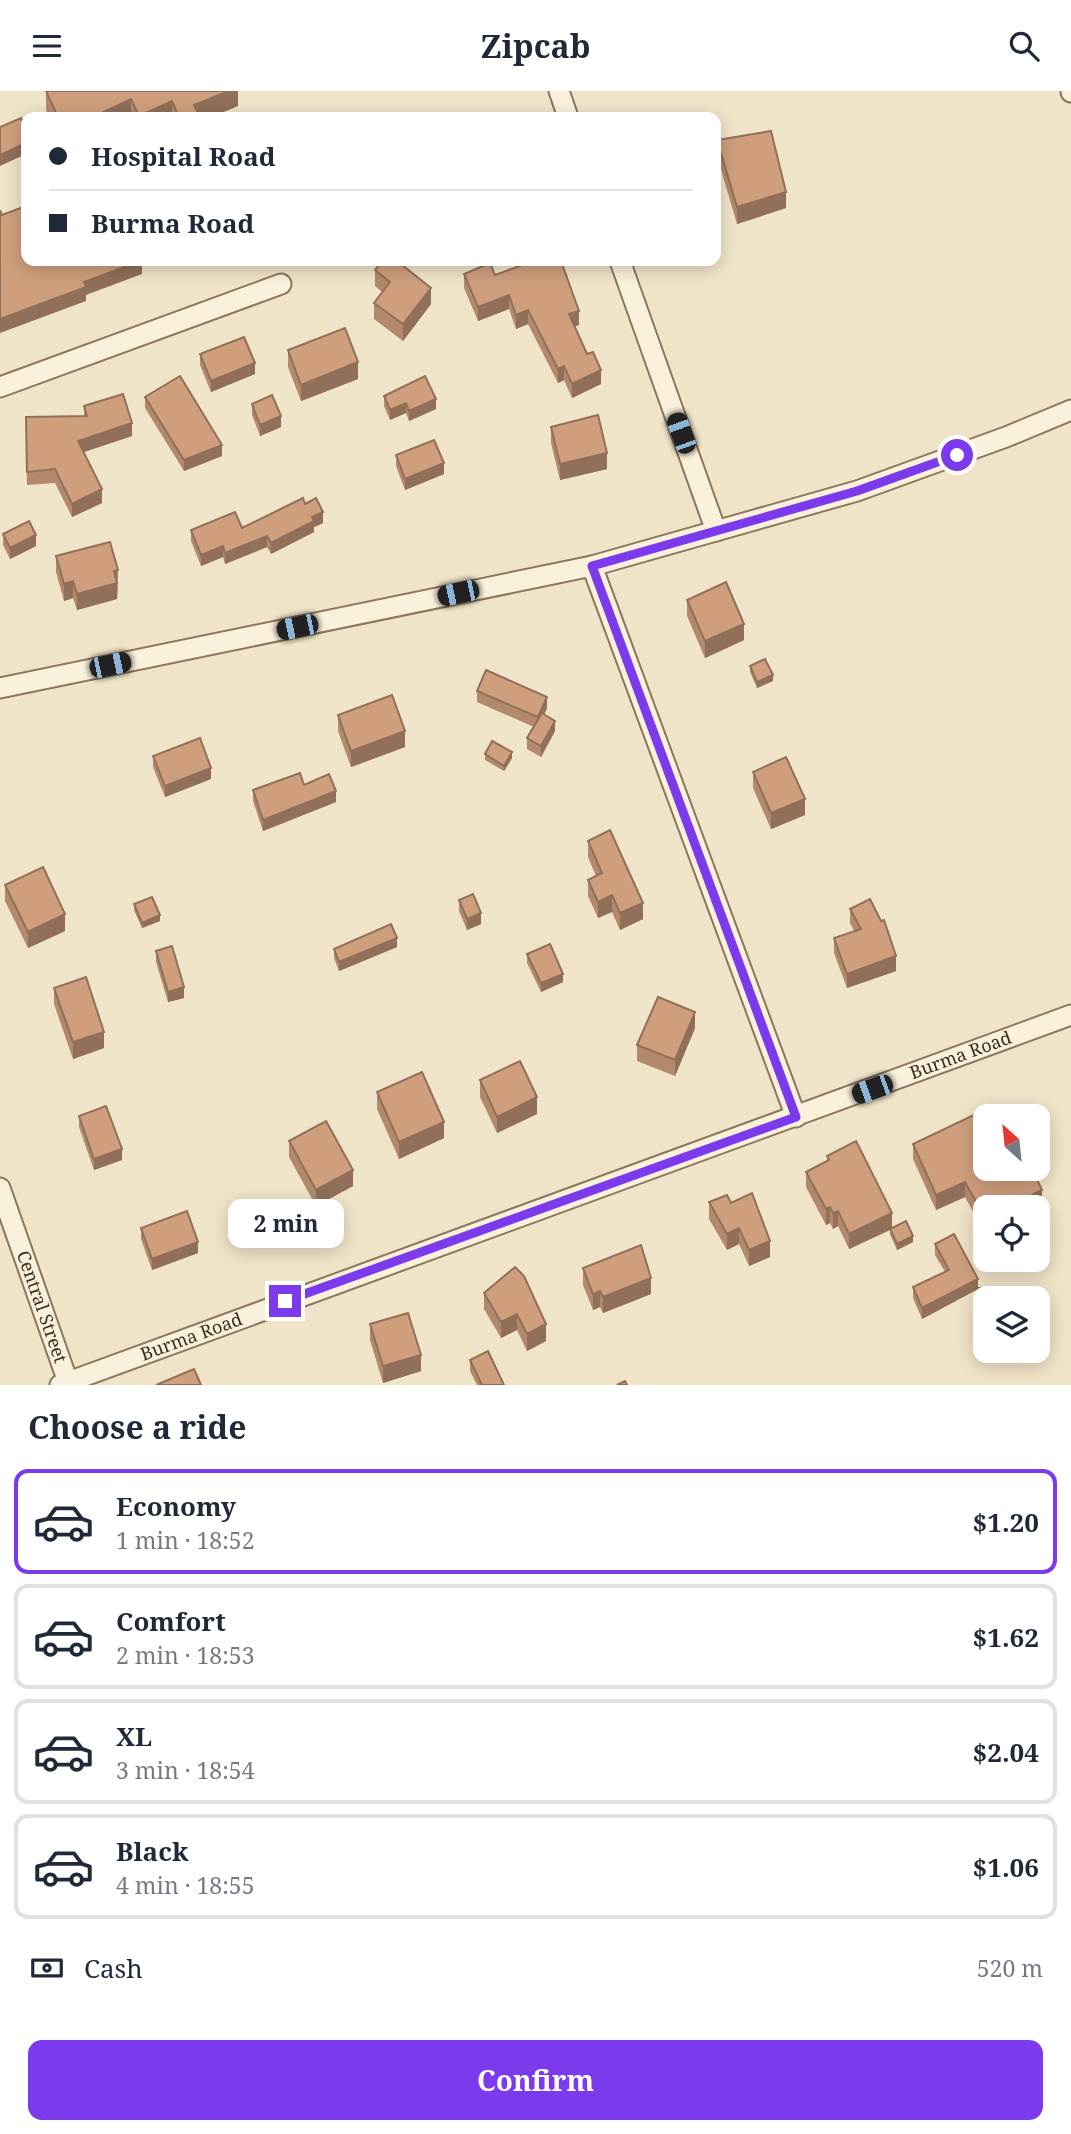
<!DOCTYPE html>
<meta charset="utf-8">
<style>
:root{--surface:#fff;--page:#f6f6f7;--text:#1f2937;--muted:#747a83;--line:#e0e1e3;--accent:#7c3aed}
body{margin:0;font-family:"Noto Serif",serif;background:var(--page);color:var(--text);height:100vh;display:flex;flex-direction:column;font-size:26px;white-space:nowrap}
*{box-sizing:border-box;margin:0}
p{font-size:23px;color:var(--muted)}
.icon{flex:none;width:38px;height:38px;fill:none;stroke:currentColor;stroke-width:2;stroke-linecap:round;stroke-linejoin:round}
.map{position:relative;height:1294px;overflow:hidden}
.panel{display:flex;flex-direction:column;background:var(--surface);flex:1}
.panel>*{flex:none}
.guide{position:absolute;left:21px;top:21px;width:700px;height:154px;border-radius:14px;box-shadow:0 4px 18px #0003;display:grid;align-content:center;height:154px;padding:0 28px;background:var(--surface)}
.needle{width:46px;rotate:333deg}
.tools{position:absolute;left:973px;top:1013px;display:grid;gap:14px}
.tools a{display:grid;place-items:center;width:77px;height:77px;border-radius:14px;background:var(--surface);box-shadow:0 4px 18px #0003;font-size:35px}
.end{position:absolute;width:32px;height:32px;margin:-16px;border:9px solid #7c3aed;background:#fff;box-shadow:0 0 0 4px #fff}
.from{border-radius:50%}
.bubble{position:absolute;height:49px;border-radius:14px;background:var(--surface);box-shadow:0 4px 18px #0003;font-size:23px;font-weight:700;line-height:49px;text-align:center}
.car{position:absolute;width:21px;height:42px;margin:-21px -10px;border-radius:9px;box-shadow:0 0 5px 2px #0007;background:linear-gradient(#222 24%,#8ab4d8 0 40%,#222 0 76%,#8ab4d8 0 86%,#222 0)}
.guide b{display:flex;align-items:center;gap:24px;height:66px;font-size:26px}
.guide b+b{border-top:2px solid var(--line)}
.guide i{width:18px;height:18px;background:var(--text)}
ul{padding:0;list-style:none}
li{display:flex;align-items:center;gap:21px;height:105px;margin:0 14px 10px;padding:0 14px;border:4px solid var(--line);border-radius:14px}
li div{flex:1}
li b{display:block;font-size:26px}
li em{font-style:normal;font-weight:700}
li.active{border-color:var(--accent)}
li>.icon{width:63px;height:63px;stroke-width:1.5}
h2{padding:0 28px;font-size:32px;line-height:84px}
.pay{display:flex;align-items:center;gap:18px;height:77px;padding:0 28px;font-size:26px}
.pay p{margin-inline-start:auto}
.button{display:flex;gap:14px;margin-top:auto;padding:14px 28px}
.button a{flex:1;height:80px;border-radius:14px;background:var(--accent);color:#fff;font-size:28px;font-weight:700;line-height:80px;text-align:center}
header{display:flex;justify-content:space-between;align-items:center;height:91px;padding:0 28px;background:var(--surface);font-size:32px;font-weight:700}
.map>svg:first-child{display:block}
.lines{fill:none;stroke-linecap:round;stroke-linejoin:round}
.minor-casing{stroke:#8d765c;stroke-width:23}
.minor{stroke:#faf1dc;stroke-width:19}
.wall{fill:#b2896c}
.shaded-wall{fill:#916f58}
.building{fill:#cf9f7d;stroke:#916f58;stroke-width:2}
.route{stroke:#7c3aed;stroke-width:9}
.labels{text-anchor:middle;stroke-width:6;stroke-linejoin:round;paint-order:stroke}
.street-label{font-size:18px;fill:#3d2e20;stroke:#f7eed8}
</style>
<header><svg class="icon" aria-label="menu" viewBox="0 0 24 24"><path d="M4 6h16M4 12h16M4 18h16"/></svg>Zipcab<svg class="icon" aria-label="search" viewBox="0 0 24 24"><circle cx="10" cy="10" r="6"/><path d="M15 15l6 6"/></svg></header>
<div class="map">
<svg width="1071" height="1294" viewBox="0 0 1071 1294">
<rect width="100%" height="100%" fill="#f0e4c8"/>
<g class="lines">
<!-- minor casing -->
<g class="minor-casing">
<g id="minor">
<polyline points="559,0 568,26"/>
<polyline points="1071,0 1071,1"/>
<polyline points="620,170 716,440"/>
<polyline points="0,296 281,193"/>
<polyline points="592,475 796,1026"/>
<polyline points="0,597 592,475 857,400 1006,346 1071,319"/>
<path id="s1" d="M0,1097L69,1294"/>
<path id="s2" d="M60,1294L1071,924"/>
</g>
</g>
<!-- minor -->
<use href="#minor" class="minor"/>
</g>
<!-- wall -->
<g class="wall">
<polygon points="46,0 238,0 238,15 211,26 49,26 46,19"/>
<polygon points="717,49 786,117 737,133 717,65"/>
<polygon points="375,179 431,213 403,250 374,228 374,212 382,201 375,195"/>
<polygon points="464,183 495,184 579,234 575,235 601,293 572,307 564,289 558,292 528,233 516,238 509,218 478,230 464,197"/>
<polygon points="288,259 358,288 301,310 288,276"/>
<polygon points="200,263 255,283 211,301 200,274"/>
<polygon points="384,305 436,318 409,330 406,322 390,329 384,315"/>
<polygon points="145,306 222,365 184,380 145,317"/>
<polygon points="252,313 281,336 260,345 252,324"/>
<polygon points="84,315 132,345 84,361 102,412 72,426 55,392 27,394 26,326 84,325"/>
<polygon points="551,336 607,378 560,389 551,352"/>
<polygon points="396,364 444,383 405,399 396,375"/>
<polygon points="305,413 323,432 314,436 314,441 271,463 267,456 225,473 223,466 201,475 191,450 191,439 242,437"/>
<polygon points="3,443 36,455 10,468 3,454"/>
<polygon points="56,465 118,495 117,508 77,519 73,507 64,510 56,481"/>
<polygon points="687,509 744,549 705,567 687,525"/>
<polygon points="750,575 773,590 757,597 750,581"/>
<polygon points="477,600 547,617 544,623 555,640 541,666 527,658 527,647 534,636 477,611"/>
<polygon points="338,624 405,656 351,676 338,640"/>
<polygon points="485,663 512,667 504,680 485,669"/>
<polygon points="153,665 211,688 165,706 153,676"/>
<polygon points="753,681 805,724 771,738 753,697"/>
<polygon points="253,699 336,711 263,740 253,710"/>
<polygon points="588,750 643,828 620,839 612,821 598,827 588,805 588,789 596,785 588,766"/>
<polygon points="5,794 65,840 28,857 5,810"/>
<polygon points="459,809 481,833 467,839 459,820"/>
<polygon points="134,813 160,830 142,837 134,819"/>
<polygon points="850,818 896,880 847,897 834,862 834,847 854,840 850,832"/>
<polygon points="397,856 339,880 334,867 334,858"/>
<polygon points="156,860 184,907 168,911 156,871"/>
<polygon points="527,863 563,891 541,901 527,872"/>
<polygon points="54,897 104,957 73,968 54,913"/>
<polygon points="695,937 675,985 637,970 637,954"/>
<polygon points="480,989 537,1023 497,1042 480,1006"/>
<polygon points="377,1001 444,1047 399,1068 377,1018"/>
<polygon points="79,1025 122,1069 94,1079 79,1036"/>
<polygon points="289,1050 353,1095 316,1115 289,1066"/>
<polygon points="913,1053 1011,1086 1042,1114 985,1116 985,1142 965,1106 936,1119 913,1068"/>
<polygon points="827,1065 892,1137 913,1151 897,1159 890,1143 890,1139 849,1158 838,1135 833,1138 830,1132 826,1134 806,1096 806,1081 827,1070"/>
<polygon points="709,1111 731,1112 770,1166 749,1175 739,1153 727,1159 709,1128"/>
<polygon points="141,1137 198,1162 152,1179 141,1148"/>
<polygon points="935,1153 978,1198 922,1228 913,1207 913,1196 945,1181 935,1164"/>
<polygon points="583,1177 651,1203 603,1222 600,1216 593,1219 583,1194"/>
<polygon points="979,1197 985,1208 985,1227 978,1227"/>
<polygon points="484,1202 546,1233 546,1250 527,1260 517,1239 501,1247 484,1218"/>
<polygon points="370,1233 421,1280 383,1292 370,1249"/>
<polygon points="470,1269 504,1294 477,1294 470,1280"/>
</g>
<!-- shaded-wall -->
<g class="shaded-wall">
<polygon points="229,0 238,0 238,15 211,26 189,26 194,14"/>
<polygon points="131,8 131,26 93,26"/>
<polygon points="172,10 172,26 139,26 139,25"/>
<polygon points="26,52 26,63 0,75 0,64"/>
<polygon points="786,101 786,117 737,133 737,116"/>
<polygon points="140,170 153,170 142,174 142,183 86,204 86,210 0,242 0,228 84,191"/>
<polygon points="189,170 200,170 189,174"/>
<polygon points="431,197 431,213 403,250 403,233"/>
<polygon points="509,204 509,218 478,230 478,216"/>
<polygon points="528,219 528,233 516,238 516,224"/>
<polygon points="579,220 579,234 569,237 569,223"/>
<polygon points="358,271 358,288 301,310 301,294"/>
<polygon points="255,272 255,283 211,301 211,290"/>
<polygon points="564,275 564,289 558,292 558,278"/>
<polygon points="601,279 601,293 572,307 572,293"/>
<polygon points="436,308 436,318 409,330 409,320"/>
<polygon points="406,312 406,322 390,329 390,319"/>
<polygon points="281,325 281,336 260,345 260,334"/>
<polygon points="132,332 132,345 78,363 78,350"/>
<polygon points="222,354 222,365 184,380 184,369"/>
<polygon points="607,362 607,378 560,389 560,373"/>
<polygon points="444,372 444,383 405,399 405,388"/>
<polygon points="102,398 102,412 72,426 72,413"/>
<polygon points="323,421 323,432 314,436 314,441 271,463 271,452 312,426"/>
<polygon points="36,444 36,455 10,468 10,457"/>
<polygon points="267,445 267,456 225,473 225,462"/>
<polygon points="223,455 223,466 201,475 201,464"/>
<polygon points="118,479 117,508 77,519 77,503 114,480"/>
<polygon points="73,490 73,507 64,510 64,493"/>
<polygon points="744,533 744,549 705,567 705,550"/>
<polygon points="773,584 773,590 757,597 757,591"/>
<polygon points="547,606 547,617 538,637 538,626"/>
<polygon points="555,630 555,640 541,666 541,655"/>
<polygon points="405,640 405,656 351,676 351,660"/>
<polygon points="512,661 512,667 504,680 504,675"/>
<polygon points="211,677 211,688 165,706 165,695"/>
<polygon points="336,700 336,711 263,740 263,729"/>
<polygon points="805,708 805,724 771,738 771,722"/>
<polygon points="612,804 612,821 598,827 598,811"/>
<polygon points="643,812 643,828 620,839 620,822"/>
<polygon points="481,822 481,833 467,839 467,828"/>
<polygon points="65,823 65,840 28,857 28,841"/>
<polygon points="160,824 160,830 142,837 142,832"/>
<polygon points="397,847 397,856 339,880 339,871"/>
<polygon points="896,865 896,880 847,897 847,883"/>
<polygon points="563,883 563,891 541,901 541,892"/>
<polygon points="184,896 184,907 168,911 168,901"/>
<polygon points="695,921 695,937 675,985 675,969"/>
<polygon points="104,941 104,957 73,968 73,951"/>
<polygon points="537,1006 537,1023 497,1042 497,1026"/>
<polygon points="444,1031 444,1047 399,1068 399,1051"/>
<polygon points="122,1058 122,1069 94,1079 94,1068"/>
<polygon points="353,1079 353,1095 316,1115 316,1099"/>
<polygon points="965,1091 965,1106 936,1119 936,1104"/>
<polygon points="1042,1099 1042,1114 1037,1116 1008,1116"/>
<polygon points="830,1116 830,1132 826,1134 826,1118"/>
<polygon points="838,1120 838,1135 833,1138 833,1122"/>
<polygon points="892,1122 892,1138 849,1158 849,1143"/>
<polygon points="739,1137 739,1153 727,1159 727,1143"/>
<polygon points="913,1145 913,1151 897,1159 897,1153"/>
<polygon points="770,1150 770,1166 749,1175 749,1159"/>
<polygon points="198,1151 198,1162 152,1179 152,1168"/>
<polygon points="651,1187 651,1203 603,1222 603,1206"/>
<polygon points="978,1188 978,1198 922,1228 922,1217"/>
<polygon points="600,1200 600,1216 593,1219 593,1203"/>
<polygon points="517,1223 517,1239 501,1247 501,1231"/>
<polygon points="546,1233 546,1250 527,1260 527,1243"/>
<polygon points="421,1264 421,1280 383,1292 383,1275"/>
</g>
<!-- building -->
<g class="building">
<polygon points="46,0 229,0 194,14 198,22 189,26 179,26 172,10 139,25 131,8 93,26 58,26"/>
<polygon points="21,27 26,39 26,52 0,64 0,36"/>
<polygon points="771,40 786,101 737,116 717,49"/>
<polygon points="26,115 26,170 140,170 84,191 86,196 0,228 0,119 2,124"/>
<polygon points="382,170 397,170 431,197 403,233 374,212 390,191 375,179"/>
<polygon points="533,170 561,170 579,220 569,223 587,263 593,261 601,279 572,293 564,275 558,278 528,219 516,224 509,204 478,216 464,183 490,172 495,184"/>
<polygon points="345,237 358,271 301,294 288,259"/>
<polygon points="244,246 255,272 211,290 200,263"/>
<polygon points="180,285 222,354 184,369 145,306"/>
<polygon points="425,285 436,308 409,320 406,312 390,319 384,305"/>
<polygon points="123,303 132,332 78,350 102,398 72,413 55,378 27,381 26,326 87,325 84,315"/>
<polygon points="272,304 281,325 260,334 252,313"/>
<polygon points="598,324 607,362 560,373 551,336"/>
<polygon points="434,349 444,372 405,388 396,364"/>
<polygon points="303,407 305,413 316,407 323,421 312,426 314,430 271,452 267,445 225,462 223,455 201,464 191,439 235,421 242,437"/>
<polygon points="29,430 36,444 10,457 3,443"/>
<polygon points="110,451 118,479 114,480 117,492 77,503 73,490 64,493 56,465"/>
<polygon points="726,491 744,533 705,550 687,509"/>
<polygon points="765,568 773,584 757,591 750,575"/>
<polygon points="486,579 547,606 538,626 477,600"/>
<polygon points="392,604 405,640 351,660 338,624"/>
<polygon points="542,622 555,630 541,655 527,647"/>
<polygon points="200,647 211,677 165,695 153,665"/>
<polygon points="492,650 512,661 504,675 485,663"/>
<polygon points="786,666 805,708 771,722 753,681"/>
<polygon points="300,682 304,694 329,683 336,700 263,729 253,699"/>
<polygon points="610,739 643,812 620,822 612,804 598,811 588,789 602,782 588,750"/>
<polygon points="43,776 65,823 28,841 5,794"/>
<polygon points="473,803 481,822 467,828 459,809"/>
<polygon points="152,806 160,824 142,832 134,813"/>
<polygon points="870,808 881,830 884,829 896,865 847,883 834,847 861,838 850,818"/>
<polygon points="391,833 397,847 339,871 334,858"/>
<polygon points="550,853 563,883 541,892 527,863"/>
<polygon points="172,855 184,896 168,901 156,860"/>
<polygon points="86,886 104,941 73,951 54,897"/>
<polygon points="658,906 695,921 675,969 637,954"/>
<polygon points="520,970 537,1006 497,1026 480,989"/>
<polygon points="422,981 444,1031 399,1051 377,1001"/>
<polygon points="106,1015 122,1058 94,1068 79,1025"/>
<polygon points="982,1020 985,1028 985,1078 1008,1078 1011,1086 1026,1078 1032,1078 1042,1099 1008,1116 985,1116 985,1127 965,1091 936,1104 913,1053"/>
<polygon points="326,1030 353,1079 316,1099 289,1050"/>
<polygon points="856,1050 892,1122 849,1143 838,1120 833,1122 830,1116 826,1118 806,1081 829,1069 827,1065"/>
<polygon points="752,1102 770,1150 749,1159 739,1137 727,1143 709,1111 727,1104 731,1112"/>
<polygon points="187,1120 198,1151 152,1168 141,1137"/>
<polygon points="906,1130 913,1145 897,1153 890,1138"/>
<polygon points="954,1143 978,1188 922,1217 913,1196 949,1179 935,1153"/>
<polygon points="641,1154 651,1187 603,1206 600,1200 593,1203 583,1177"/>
<polygon points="515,1176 524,1185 546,1233 527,1243 517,1223 501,1231 484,1202"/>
<polygon points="979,1197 1006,1198 1005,1208 985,1208 985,1216 978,1216"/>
<polygon points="408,1222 421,1264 383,1275 370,1233"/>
<polygon points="488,1260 504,1294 482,1294 470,1269"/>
<polygon points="194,1278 201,1294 156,1294"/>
<polygon points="625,1290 627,1294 617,1294"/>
</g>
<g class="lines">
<!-- route -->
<polyline class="route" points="285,1210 796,1026 592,475 857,400 957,364"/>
</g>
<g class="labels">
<!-- street labels -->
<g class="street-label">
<text dy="6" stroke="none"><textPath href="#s2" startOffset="959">Burma Road</textPath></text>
<text dy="6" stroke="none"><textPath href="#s1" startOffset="126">Central Street</textPath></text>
<text dy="6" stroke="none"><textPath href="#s2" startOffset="140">Burma Road</textPath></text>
</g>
</g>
</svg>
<div class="tools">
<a><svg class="needle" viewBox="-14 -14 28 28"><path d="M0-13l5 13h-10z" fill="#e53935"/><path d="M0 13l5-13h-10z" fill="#747a83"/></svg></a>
<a><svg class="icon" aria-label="locate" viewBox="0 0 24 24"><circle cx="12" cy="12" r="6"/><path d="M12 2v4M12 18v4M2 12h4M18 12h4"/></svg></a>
<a><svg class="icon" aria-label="layers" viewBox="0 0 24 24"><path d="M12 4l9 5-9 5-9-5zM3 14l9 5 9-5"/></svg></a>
</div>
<i class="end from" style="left:957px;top:364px"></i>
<i class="end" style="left:285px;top:1210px"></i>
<div class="bubble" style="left:228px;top:1108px;width:116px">2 min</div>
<i class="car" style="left:681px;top:342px;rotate:340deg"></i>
<i class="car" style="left:458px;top:502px;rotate:258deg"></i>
<i class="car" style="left:297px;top:536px;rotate:258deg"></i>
<i class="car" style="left:110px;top:574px;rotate:78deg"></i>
<i class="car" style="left:872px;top:998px;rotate:250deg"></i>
<div class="guide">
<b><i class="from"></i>Hospital Road</b>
<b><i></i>Burma Road</b>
</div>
</div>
<section class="panel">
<h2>Choose a ride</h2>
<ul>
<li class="active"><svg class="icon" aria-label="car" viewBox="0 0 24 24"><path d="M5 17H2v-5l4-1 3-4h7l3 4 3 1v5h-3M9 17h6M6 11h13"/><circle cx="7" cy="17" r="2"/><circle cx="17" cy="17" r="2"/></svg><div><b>Economy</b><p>1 min · 18:52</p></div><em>$1.20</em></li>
<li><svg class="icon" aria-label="car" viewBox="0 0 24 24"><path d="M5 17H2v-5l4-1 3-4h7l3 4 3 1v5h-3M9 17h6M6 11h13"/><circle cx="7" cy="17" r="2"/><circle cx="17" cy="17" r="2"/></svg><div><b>Comfort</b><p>2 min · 18:53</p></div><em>$1.62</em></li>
<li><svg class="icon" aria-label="car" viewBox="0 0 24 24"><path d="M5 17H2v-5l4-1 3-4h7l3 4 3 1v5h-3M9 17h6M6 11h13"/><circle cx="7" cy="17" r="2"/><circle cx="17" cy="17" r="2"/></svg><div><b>XL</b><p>3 min · 18:54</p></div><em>$2.04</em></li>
<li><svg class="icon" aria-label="car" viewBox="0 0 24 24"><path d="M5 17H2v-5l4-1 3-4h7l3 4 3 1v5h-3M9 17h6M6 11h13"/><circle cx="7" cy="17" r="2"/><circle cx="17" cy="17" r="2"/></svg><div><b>Black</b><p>4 min · 18:55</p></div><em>$1.06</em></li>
</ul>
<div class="pay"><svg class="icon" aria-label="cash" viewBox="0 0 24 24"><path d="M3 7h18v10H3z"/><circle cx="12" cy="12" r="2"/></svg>Cash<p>520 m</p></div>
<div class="button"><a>Confirm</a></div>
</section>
